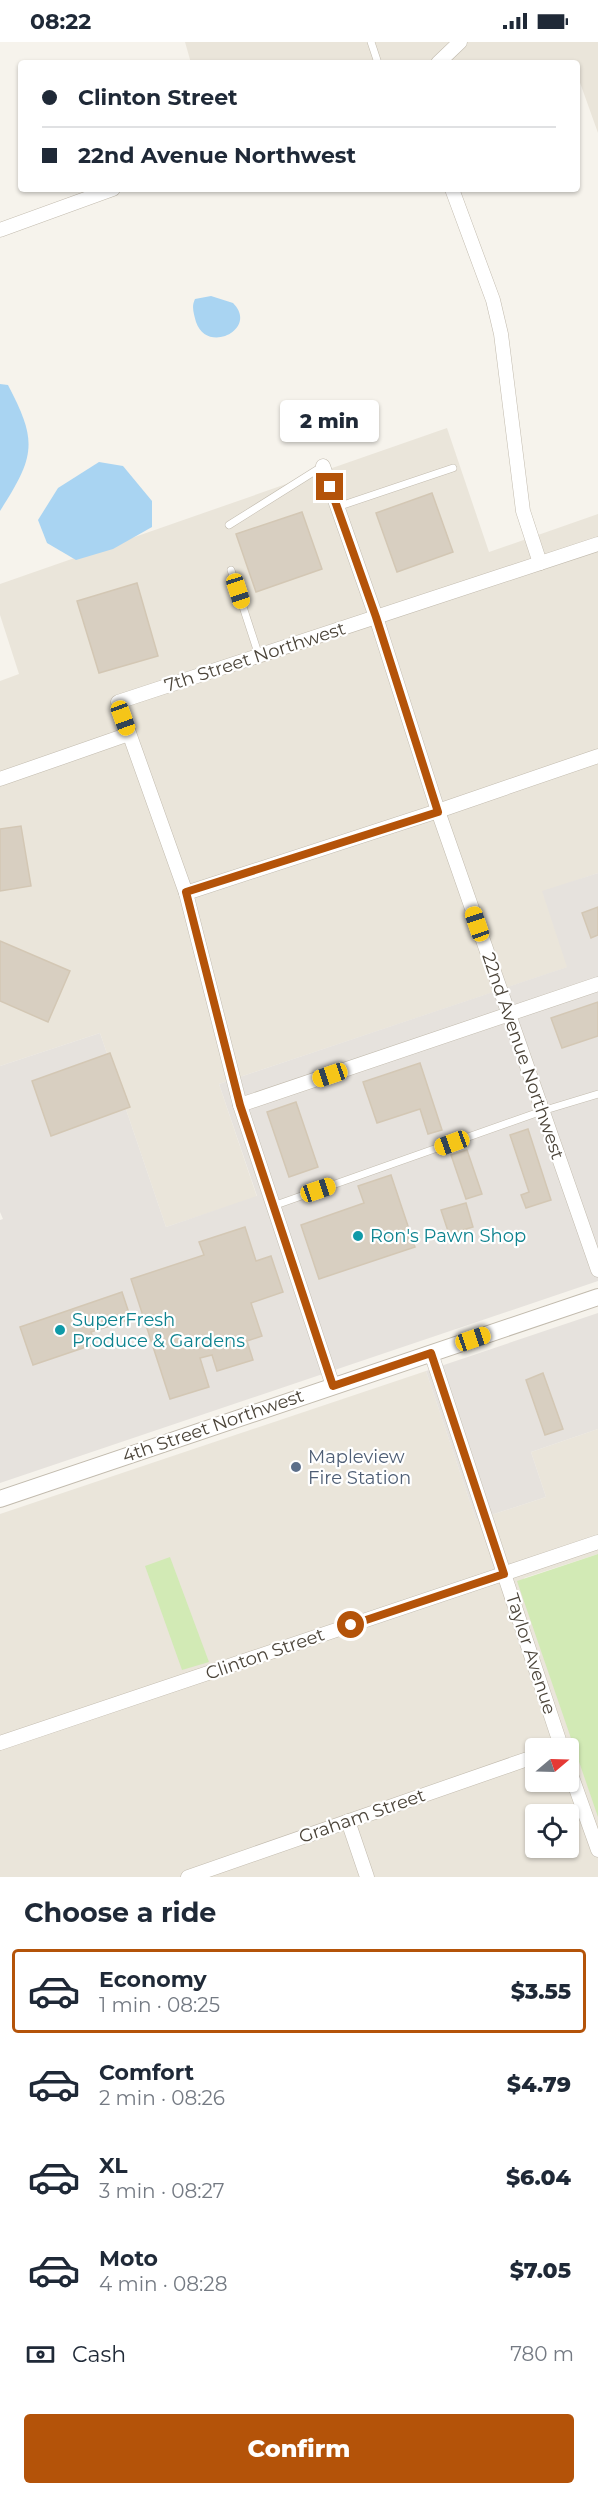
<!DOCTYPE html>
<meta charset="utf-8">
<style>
:root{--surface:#fff;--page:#f6f6f7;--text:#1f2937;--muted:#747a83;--line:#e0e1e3;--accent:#b45309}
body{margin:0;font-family:Montserrat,sans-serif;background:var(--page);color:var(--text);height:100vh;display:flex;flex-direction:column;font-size:22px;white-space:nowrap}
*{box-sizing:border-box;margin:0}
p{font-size:20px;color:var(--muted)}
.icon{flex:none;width:33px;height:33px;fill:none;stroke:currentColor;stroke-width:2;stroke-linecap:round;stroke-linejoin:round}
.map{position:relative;height:1835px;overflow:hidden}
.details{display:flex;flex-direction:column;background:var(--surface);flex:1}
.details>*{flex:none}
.hud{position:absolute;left:18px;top:18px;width:562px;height:132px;border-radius:6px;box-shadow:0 2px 4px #0004;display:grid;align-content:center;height:132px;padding:0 24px;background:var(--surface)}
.needle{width:39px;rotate:71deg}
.tools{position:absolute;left:525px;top:1696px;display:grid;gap:12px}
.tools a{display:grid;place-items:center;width:54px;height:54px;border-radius:6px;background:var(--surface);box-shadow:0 2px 4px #0004;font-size:30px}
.end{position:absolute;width:27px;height:27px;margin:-14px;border:8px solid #b45309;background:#fff;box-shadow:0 0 0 3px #fff}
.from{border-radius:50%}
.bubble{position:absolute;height:42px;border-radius:6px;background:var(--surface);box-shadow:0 2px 4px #0004;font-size:20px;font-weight:800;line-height:42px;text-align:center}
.car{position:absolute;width:18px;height:36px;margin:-18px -9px;border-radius:8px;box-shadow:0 0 4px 2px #0007;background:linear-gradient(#f5c518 24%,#345 0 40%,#f5c518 0 76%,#345 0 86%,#f5c518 0)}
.hud b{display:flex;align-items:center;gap:21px;height:57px;font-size:22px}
.hud b+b{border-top:2px solid var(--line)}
.hud i{width:15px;height:15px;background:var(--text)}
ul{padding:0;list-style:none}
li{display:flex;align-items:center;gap:18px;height:84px;margin:0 12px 9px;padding:0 12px;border:3px solid transparent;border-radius:6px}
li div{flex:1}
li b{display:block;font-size:22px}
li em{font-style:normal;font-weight:800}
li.selected{border-color:var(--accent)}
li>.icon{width:54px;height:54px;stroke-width:1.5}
h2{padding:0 24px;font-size:27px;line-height:72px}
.pay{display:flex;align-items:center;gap:15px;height:66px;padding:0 24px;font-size:22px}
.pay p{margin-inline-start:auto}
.cta{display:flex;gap:12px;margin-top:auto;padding:12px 24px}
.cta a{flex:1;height:69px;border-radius:6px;background:var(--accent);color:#fff;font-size:24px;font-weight:800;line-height:69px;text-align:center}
.status{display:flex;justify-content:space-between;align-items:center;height:42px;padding:0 30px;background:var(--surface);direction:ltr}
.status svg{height:16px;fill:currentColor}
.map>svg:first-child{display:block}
.residential{fill:#eae5da;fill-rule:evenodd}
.industrial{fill:#e6e2dd}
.green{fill:#d2eab5}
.water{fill:#a9d4f2}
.building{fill:#d8cfc1;stroke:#d3c7b4;stroke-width:1.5}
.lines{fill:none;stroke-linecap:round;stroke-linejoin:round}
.service-casing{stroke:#c2bbae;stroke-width:8}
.minor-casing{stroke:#c2bbae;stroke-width:15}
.tertiary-casing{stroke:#c2bbae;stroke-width:18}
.service{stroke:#fff;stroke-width:7}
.minor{stroke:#fff;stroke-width:14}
.tertiary{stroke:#fff;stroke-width:16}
.route{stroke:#b45309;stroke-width:8}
.culture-dot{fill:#0f9aa8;stroke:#fff;stroke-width:2}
.service-dot{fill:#5c6f8a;stroke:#fff;stroke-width:2}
.labels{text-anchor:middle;stroke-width:4.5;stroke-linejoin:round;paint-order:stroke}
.street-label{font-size:18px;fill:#4b4439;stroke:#fff}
.culture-label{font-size:18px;fill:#0d838f;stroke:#fff;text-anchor:start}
.service-label{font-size:18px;fill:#4e5e75;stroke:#fff;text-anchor:start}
</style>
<div class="status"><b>08:22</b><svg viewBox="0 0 49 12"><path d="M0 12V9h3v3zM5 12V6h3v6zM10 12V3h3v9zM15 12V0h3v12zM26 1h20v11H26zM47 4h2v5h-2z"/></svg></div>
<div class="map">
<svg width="598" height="1835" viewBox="0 0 598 1835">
<rect width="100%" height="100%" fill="#f6f3ec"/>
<!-- residential -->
<g class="residential">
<polygon points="185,0 598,0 598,91 578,35 578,21 191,21"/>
<polygon points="447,386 489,510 598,472 598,831 543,850 568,925 219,1042 257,1155 166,1185 100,991 0,1024 0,639 19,632 0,573 0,542"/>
<path d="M426,1329L476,1478L546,1455L531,1410L598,1387V1512L524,1536L598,1757V1835H0V1472ZM536,1707H568V1740H536ZM536,1773H568V1806H536Z"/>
</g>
<!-- industrial -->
<g class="industrial">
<polygon points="598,831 598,1239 0,1441 0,1178 3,1177 0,1170 0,1024 100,991 166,1185 257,1154 219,1042 567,925 542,849"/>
<polygon points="598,1271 598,1387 531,1410 546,1455 476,1478 426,1329"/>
</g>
<!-- green -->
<g class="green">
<polygon points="598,1512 598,1775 517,1539"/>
<polygon points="170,1515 209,1620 182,1628 145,1524"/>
</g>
<!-- water -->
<g class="water">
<path d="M211,254L233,261C259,287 207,313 196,280C194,272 191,265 195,257Z"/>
<path d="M0,342L8,343C38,400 35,414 0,469Z"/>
<polygon points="99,420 123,424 152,459 152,485 113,507 76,518 47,501 38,478 58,446"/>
</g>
<!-- building -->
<g class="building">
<polygon points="432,451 453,510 397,530 376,471"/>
<polygon points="302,470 322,527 256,550 236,492"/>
<polygon points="137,541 158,614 99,631 77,559"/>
<polygon points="21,784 31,844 0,849 0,787"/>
<polygon points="598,865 598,893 591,896 582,871"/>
<polygon points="0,899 70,929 48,980 0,959"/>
<polygon points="598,960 598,994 562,1006 551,976"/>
<polygon points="110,1011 130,1065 51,1094 32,1039"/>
<polygon points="420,1021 442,1088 428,1092 420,1067 377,1081 363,1040"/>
<polygon points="296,1060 318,1125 289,1135 267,1070"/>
<polygon points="528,1087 551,1158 526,1166 521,1153 529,1150 510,1093"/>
<polygon points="467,1108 482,1152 466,1157 451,1113"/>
<polygon points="391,1133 415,1205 319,1237 301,1183 364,1161 358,1144"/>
<polygon points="466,1161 473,1185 449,1192 441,1168"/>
<polygon points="245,1185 256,1219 271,1214 283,1250 251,1261 262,1294 247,1299 253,1318 217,1329 212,1313 200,1316 209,1345 170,1357 131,1237 204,1213 199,1200"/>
<polygon points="122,1250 131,1277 91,1290 95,1302 33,1323 20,1285"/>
<polygon points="543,1331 563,1387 545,1393 526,1338"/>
</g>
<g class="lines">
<!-- service casing -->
<g class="service-casing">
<g id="service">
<polyline points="371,0 378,21"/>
<polyline points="337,465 453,426"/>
<polyline points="229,483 323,424"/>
<polyline points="231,528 259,614"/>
<polyline points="273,1164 542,1069 598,1052"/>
</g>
</g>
<!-- minor casing -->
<g class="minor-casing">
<g id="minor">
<polyline points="438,21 460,0"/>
<polyline points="452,147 493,258 501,292 523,469 540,521"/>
<polyline points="0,188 113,147"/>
<polyline points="323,424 376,575 438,769 598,1228"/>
<polyline points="0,737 129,692"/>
<polyline points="186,851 438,769 598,714"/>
<polyline points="240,1063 598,942"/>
<polyline points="431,1311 562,1707"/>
<polyline points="333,1344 240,1063 186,851 118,660 598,502"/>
<polyline points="0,1701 598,1500"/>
<polyline points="568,1724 598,1808"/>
<polyline points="348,1779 367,1835"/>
<polyline points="188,1835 536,1714"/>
</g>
</g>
<!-- tertiary casing -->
<g class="tertiary-casing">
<polyline id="tertiary" points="0,1457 598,1255"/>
</g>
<!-- service -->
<use href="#service" class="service"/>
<!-- minor -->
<use href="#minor" class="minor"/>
<!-- tertiary -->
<use href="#tertiary" class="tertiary"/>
</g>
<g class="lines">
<!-- route -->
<polyline class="route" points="330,445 376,575 438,770 186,850 240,1063 333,1344 431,1311 504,1532 351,1583"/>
</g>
<!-- markers -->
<g class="culture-dot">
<circle cx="358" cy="1194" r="6"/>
<circle cx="60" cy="1288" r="6"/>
</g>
<circle class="service-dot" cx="296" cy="1425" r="6"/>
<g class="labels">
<!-- street labels -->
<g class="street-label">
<text transform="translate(255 615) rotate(-18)" y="6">7th Street Northwest</text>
<text transform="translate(523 1014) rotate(71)" y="6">22nd Avenue Northwest</text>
<text transform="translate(213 1384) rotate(-19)" y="6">4th Street Northwest</text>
<text transform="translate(265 1612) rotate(-19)" y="6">Clinton Street</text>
<text transform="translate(531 1612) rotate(72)" y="6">Taylor Avenue</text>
<text transform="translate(362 1774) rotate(-19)" y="6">Graham Street</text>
</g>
<!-- culture labels -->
<g class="culture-label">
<text x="370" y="1200">Ron's Pawn Shop</text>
<text x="72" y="1284">SuperFresh<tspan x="72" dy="21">Produce &amp; Gardens</tspan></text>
</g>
<!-- service labels -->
<g class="service-label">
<text x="308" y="1421">Mapleview<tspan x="308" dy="21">Fire Station</tspan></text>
</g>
</g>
</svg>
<div class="tools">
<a><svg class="needle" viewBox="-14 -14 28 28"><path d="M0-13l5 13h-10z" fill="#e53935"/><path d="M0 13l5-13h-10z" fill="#747a83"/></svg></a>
<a><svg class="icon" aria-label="locate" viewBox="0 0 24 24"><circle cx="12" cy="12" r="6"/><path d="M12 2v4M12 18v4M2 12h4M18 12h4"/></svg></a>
</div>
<i class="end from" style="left:351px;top:1583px"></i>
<i class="end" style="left:330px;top:445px"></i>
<div class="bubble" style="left:280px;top:358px;width:99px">2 min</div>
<i class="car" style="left:238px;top:549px;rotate:162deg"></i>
<i class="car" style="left:123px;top:676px;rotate:160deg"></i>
<i class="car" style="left:477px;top:882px;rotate:341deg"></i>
<i class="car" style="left:330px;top:1033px;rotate:251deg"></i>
<i class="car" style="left:452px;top:1101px;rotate:250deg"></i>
<i class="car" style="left:318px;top:1148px;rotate:71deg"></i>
<i class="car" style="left:473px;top:1297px;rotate:71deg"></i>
<div class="hud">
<b><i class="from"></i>Clinton Street</b>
<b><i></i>22nd Avenue Northwest</b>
</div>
</div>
<section class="details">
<h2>Choose a ride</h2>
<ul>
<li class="selected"><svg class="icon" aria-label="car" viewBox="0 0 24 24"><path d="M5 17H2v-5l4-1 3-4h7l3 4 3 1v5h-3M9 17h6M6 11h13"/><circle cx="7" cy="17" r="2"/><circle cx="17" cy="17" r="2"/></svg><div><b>Economy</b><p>1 min · 08:25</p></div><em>$3.55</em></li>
<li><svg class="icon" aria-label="car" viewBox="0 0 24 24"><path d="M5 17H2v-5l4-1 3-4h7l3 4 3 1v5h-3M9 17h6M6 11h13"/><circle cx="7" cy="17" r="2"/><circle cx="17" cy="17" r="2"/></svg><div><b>Comfort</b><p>2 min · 08:26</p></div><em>$4.79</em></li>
<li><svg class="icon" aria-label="car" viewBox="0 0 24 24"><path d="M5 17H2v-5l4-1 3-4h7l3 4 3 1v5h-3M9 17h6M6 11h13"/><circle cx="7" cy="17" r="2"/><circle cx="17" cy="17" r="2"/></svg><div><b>XL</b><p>3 min · 08:27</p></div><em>$6.04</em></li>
<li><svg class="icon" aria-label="car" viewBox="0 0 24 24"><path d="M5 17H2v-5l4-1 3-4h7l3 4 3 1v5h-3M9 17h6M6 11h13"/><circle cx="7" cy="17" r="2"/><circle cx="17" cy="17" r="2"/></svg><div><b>Moto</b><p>4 min · 08:28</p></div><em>$7.05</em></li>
</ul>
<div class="pay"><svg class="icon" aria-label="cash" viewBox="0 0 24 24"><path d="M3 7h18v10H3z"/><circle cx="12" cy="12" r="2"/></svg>Cash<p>780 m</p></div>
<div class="cta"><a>Confirm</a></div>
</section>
